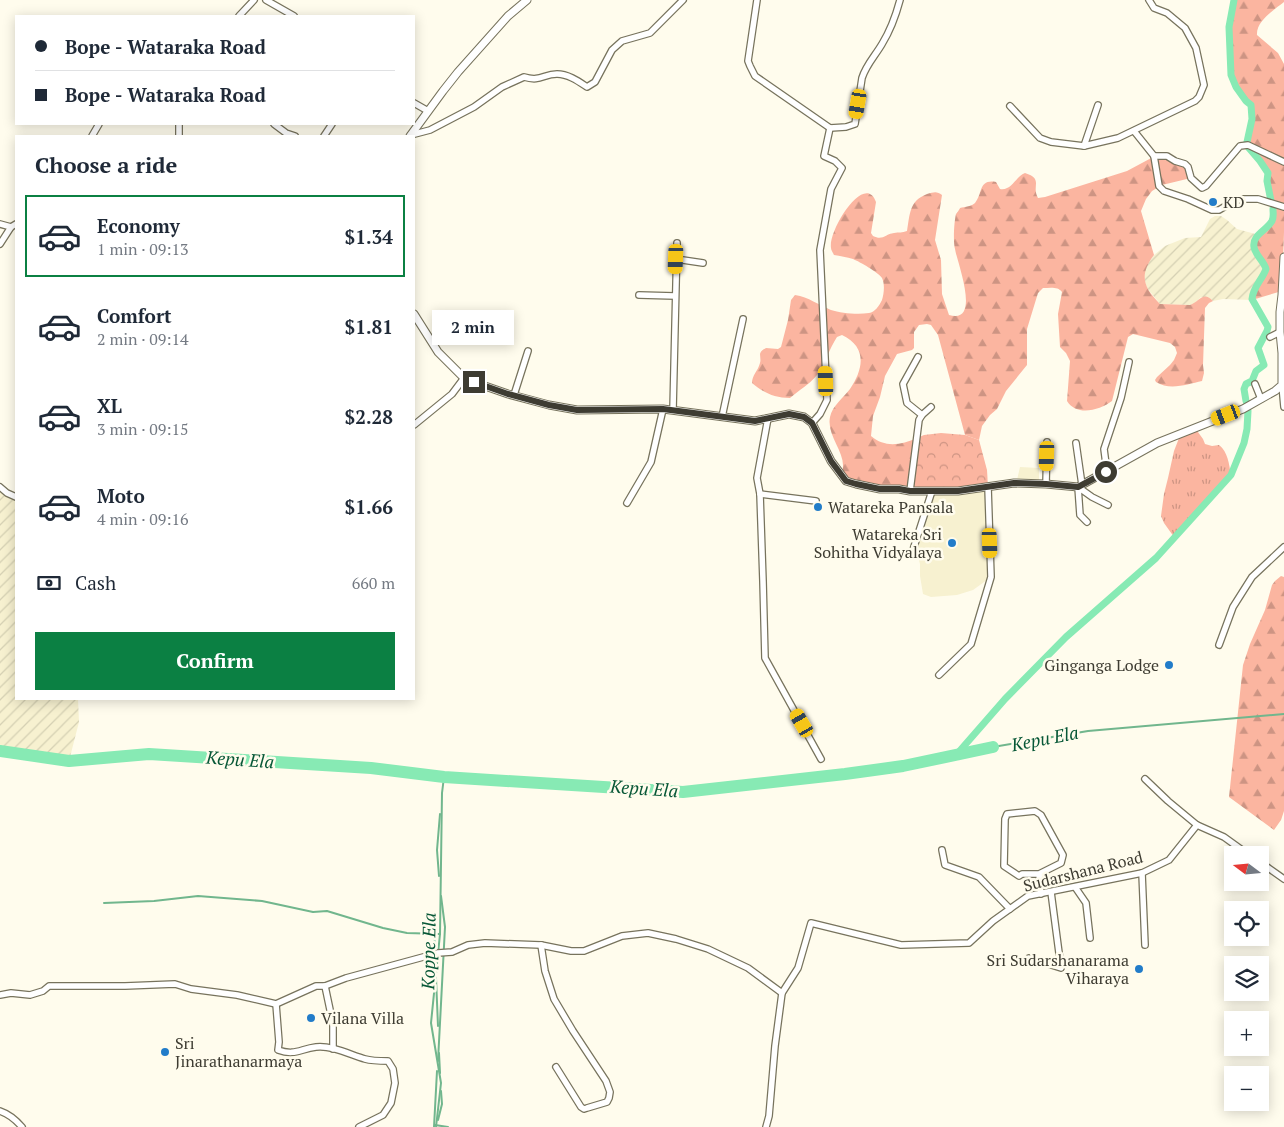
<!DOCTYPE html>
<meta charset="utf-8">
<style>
:root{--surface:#fff;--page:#f2f2f3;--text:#1f2937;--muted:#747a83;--line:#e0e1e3;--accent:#0b8043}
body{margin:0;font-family:"PT Serif",serif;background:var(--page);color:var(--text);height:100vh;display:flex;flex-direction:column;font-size:19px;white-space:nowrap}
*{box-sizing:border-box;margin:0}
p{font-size:16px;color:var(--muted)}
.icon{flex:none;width:28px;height:28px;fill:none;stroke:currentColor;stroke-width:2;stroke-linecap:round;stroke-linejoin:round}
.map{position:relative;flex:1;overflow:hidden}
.panel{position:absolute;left:15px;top:135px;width:400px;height:565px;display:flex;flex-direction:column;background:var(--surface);border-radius:0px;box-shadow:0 2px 12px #0003}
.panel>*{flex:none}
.top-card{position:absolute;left:15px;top:15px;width:400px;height:110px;border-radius:0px;box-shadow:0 2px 12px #0003;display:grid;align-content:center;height:110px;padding:0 20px;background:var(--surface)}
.needle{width:32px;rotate:286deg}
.tools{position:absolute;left:1224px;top:846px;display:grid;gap:10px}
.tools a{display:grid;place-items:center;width:45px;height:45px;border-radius:0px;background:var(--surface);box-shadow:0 2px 12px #0003;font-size:25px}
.end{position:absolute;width:22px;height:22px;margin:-11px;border:6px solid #3e3c32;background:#fff;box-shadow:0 0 0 2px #fff}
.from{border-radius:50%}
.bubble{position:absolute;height:35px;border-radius:0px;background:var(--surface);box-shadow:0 2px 12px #0003;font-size:16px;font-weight:700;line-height:35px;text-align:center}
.car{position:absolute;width:15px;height:30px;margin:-15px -8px;border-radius:6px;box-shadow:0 0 4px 1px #0007;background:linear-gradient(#f5c518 24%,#345 0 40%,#f5c518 0 76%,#345 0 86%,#f5c518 0)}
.top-card b{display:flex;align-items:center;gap:18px;height:48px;font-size:19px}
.top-card b+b{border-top:1px solid var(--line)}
.top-card i{width:12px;height:12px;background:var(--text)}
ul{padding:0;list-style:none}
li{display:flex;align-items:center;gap:15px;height:82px;margin:0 10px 8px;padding:0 10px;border:2px solid transparent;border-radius:0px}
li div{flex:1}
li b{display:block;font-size:19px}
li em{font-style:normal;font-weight:700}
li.selected{border-color:var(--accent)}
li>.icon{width:45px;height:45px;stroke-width:1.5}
h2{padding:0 20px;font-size:22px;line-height:60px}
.pay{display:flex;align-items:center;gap:12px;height:55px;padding:0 20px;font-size:19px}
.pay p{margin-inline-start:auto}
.button{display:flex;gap:10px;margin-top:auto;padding:10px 20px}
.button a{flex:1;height:58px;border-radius:0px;background:var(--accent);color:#fff;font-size:20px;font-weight:700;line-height:58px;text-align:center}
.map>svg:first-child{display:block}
.built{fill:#f7f1d0}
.industrial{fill:url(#industrial-furrows)}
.grass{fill:url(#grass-tufts)}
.forest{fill:url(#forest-firs)}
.park{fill:url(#park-crowns)}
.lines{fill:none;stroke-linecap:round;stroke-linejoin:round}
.stream{stroke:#71b68d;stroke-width:2}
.canal{stroke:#87eab4;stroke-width:7}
.river{stroke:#87eab4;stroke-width:12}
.minor-casing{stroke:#77735d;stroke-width:8}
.tertiary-casing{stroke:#77735d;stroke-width:9}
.minor{stroke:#fff;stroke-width:5.5}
.tertiary{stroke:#fff;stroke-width:7}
.route{stroke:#3e3c32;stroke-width:6}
.poi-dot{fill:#227cc9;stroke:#fffced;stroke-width:2}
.labels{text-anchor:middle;stroke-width:5;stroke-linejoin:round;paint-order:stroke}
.poi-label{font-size:16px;fill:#3e3c32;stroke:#fffced;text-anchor:start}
.street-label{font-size:16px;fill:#3e3c32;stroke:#fffced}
.water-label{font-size:18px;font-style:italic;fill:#085837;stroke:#fffced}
</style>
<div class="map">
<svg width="1284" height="1127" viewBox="0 0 1284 1127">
<defs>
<pattern id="industrial-furrows" width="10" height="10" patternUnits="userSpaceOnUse" patternTransform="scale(1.25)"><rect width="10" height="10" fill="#f7f1d0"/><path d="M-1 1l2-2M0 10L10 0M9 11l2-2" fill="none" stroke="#d5d0b3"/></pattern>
<pattern id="grass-tufts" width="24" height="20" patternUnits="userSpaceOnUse" patternTransform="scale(1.25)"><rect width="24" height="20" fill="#fbb5a0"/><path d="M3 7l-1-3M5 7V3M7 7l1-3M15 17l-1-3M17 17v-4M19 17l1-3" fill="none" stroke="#cd9483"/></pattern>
<pattern id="forest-firs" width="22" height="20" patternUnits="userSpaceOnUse" patternTransform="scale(1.25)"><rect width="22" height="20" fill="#fbb5a0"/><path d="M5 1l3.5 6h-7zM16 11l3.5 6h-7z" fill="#cd9483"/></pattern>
<pattern id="park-crowns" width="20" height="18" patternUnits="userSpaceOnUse" patternTransform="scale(1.25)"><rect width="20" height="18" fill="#fbb5a0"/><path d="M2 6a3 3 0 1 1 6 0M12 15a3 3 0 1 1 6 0" fill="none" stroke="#cd9483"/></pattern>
</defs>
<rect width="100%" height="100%" fill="#fffced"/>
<!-- built -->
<g class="built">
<polygon points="1020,467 1039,468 1039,480 1017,480"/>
<polygon points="988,487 991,577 973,590 957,595 931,597 923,594 920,576 920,564 919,560 911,556 932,491"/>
</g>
<!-- industrial -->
<g class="industrial">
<polygon points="1215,216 1221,216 1227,220 1237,229 1259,235 1255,239 1255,251 1264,263 1266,269 1260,281 1254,289 1252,300 1223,299 1213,301 1208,297 1201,297 1194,304 1190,305 1160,304 1147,288 1145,281 1144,273 1148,263 1154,255 1165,246 1185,238 1201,237 1210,219"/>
<polygon points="0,487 16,497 16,699 78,699 79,722 69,761 0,751"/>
</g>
<!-- grass -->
<path class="grass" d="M1195,428L1203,439L1205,444L1212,446L1219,445C1228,452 1229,464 1231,475L1174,537L1164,523L1161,516L1164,494L1168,478L1174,451L1181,433Z"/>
<!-- forest -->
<g class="forest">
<path d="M1234,0H1284V2C1274,10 1256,21 1257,35L1278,53L1284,64V232L1282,291L1252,300C1251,288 1262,281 1266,269C1264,261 1256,256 1254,248C1251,233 1272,230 1273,216C1274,209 1270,203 1268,197C1266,189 1267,181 1268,173L1260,161L1247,146L1252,119L1251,105L1246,101L1236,87L1231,75L1229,27Z"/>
<path d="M1155,156H1167L1185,164L1191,178L1162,185L1152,191L1146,199L1141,211L1154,255C1139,275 1143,287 1160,304L1190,305C1199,302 1203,290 1213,301L1209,303L1205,308L1203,365L1204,373L1202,381C1188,384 1170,391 1156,382L1155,380L1157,377L1170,365L1174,360L1177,353L1175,347L1170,343L1133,334L1128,337L1112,401C1100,410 1077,417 1067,401L1070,361L1066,353L1060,347L1058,314L1062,292C1058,286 1049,288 1043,288L1038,293L1027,329V365L1006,391L997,409L990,415L982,426L979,440L965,435L938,335L931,325L927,324L919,325L914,332V348L912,350L897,354L885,376L880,397L873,416L871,436C885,448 901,445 917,438L910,491L846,481L842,472C848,454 826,437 830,417C832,406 844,397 850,389C864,368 867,347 842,335L837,337C829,349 825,364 817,375C809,385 799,390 790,398C774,398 764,393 752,383C752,375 758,371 760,363C761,360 760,357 760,354C761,350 763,350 766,348L778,349L781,347L788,320L791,300L795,295C809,297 818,305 831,310C841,313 857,315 869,313C875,312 879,306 882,300C884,294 885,284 882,278C878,272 860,262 853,259C847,257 840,256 834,255C833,253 831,250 831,248C828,230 865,171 876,202L871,233L873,236C883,241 885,234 894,233C899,232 902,233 907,231C910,214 909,201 927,194C934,192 937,191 942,195L935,240L941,260L942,294L949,315C982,325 957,262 955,249C953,242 954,222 956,214C956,214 960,209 960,208C965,207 972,206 975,203C983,194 978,179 996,182L1000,189C1012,191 1015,177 1025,173C1044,179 1031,186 1038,198L1045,197L1127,171Z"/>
<polygon points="1281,576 1284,577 1284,811 1281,820 1274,830 1229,797 1243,665 1250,644 1265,610 1272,585 1275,581"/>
</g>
<!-- park -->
<polygon class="park" points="941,433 965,435 979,440 987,470 988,487 910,491 917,438 924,435"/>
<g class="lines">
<!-- stream -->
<g class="stream">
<polyline points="993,747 1088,731 1284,714"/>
<polyline points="439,876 437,850 440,814"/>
<polyline points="104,903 154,901 198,896 262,901 313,912 327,911 383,928 407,933 440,934"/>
<polyline points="434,933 436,963"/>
<polyline points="436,978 438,1026"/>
<polyline points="439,1053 440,1073"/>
<polyline points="438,1061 445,927 441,896"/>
<polyline points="438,1120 442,1104 441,1091"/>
<polyline points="435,1125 448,1127"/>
<polyline points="434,1127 437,1071"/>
<polyline points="436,1127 441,1083 431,1023 440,934 442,793 444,777"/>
</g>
<!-- canal -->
<g class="canal">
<polyline points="1234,0 1229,27 1231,75 1236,87 1246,101 1251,105 1252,119 1247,142"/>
<polyline points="1248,147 1260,161 1268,173 1267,181 1271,201"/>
<path d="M1246,401L1244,389L1246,384L1252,381L1256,371L1264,365L1258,348L1267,331L1268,327L1252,299C1253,287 1262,280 1266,269C1264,261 1255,255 1254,247C1252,235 1266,231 1272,221C1274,217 1273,213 1273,209"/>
<polyline points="957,754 1005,699 1066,637 1156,558 1231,475 1244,443 1247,429 1248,411"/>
</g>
<!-- river -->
<polyline class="river" points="0,751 69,761 149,754 371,768 444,777 683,792 845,774 903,766 993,747"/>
<!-- minor casing -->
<g class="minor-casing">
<g id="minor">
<polyline points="266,0 294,16"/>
<path d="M757,0L748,61L750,66L755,76L830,128L846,127L855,124L862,78C866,65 875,56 882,44C890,31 896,15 900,0"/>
<polyline points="239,16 254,0"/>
<polyline points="414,103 428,111"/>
<polyline points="1010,106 1040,138 1051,142 1084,146 1118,138 1195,101 1199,97 1204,85 1196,48 1185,28 1167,13 1154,8 1149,0"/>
<polyline points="179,124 179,136"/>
<polyline points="274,124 286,133 295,136"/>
<polyline points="1134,131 1154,156 1167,156 1175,161 1185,164 1188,167 1191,178 1202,188 1206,186 1240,146 1248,145 1284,162"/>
<path d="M411,135L430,130L474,107L502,87L524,77C541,82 543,74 557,74C568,74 578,81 587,87L595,82L612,50L622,41L650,33L683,0"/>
<polyline points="92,136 99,124"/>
<polyline points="324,136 332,124"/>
<polyline points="1084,146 1098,105"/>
<polyline points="1154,156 1159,186 1164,191 1188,199 1212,210 1219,210 1229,204 1241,199 1258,199 1284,207"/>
<polyline points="0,224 11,227"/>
<polyline points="0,244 11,227 16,224"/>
<polyline points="676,259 703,263"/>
<polyline points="639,295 675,296"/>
<polyline points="1270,337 1280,332"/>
<polyline points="918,357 903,384 907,403 922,415"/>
<polyline points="1255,384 1261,399"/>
<polyline points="1282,385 1284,407"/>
<polyline points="514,395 528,351"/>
<polyline points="673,410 677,243"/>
<polyline points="722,417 743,319"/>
<polyline points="768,418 757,478 760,494 763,581 765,658 821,759"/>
<polyline points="812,423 820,414 827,400 820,250 831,189 842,168 835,161 824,156 830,128"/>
<polyline points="414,425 452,394 464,378"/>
<polyline points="1076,443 1082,485"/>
<polyline points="1107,472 1104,449 1121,398 1129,362"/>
<polyline points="1046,484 1047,442"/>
<polyline points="0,487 7,493 16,497"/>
<polyline points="910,491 919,420 922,415 931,407"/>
<polyline points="760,494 816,501"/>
<polyline points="627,503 651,462 663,409"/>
<polyline points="1087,522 1080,515 1078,487 1092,497 1108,505"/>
<polyline points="911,556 932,491"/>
<polyline points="1219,645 1233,607 1252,577 1284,547"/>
<polyline points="939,675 971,644 991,577 988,487"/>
<polyline points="1145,779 1168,801 1197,825"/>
<polyline points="942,850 945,865 979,877 1010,909"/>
<polyline points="1260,862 1284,879"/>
<polyline points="1142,873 1145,945"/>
<polyline points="1039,874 1061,863 1063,855 1041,815 1035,811 1007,814 1005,819 1004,866 1019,876 1022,874 1039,874 1041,894"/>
<polyline points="1075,887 1086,903 1090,938"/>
<polyline points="541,945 545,971 554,999 573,1031 606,1081 610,1092 609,1098 607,1102 587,1108 584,1109 581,1107 556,1067"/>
<polyline points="1029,958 1061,968 1051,892"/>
<polyline points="325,986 333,1024 333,1049"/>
<polyline points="0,995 11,993 30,995 43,991 49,986 125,986 175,984 191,989 237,995 276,1004 316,986 325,986 346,978 438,953 452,952 468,945 485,943 541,945 571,951 584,951 622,936 648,933 676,939 708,949 748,968 782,993"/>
<path d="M276,1004L279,1042L278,1050C295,1056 300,1049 316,1047C331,1045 351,1055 365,1059C372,1061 381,1061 388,1061L393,1069L395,1083L391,1103L383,1115L359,1127"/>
<path d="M0,1111C9,1114 16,1120 22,1127"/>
<polyline points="766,1127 769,1116 775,1046 782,993 798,968 811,923 901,945 969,943 993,921 1028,896 1142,873 1169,860 1197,825 1224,837 1249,855"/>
</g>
</g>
<!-- tertiary casing -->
<g class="tertiary-casing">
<g id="tertiary">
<polyline points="410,136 443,91 458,72 508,16 527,0"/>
<polyline points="414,314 438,352 464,378 485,386 508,394 549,405 577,410 663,409 755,421 789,414 804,417 812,423 831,461 846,481 856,484 880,489 899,489 910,491 958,491 1014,483 1046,484 1078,487 1157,443 1243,409 1275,391 1282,385 1282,353 1280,332 1280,312 1282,295 1284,257"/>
</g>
</g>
<!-- minor -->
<use href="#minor" class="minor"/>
<!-- tertiary -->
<use href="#tertiary" class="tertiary"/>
</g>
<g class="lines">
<!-- route -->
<polyline class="route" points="474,382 508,394 549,405 577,410 663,409 755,421 789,414 804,417 812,423 831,461 846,481 856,484 880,489 899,489 910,491 958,491 1014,483 1046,484 1078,487 1106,472"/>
</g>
<!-- markers -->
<g class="poi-dot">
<circle cx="1213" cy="202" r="5"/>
<circle cx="818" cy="507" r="5"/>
<circle cx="952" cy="543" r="5"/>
<circle cx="1169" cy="665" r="5"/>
<circle cx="1139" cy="969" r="5"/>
<circle cx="311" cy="1018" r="5"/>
<circle cx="165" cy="1052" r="5"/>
</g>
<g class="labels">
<!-- poi labels -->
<g class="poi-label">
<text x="1223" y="208">KD</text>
<text x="828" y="513">Watareka Pansala</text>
<text x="942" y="540" text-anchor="end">Watareka Sri<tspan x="942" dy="18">Sohitha Vidyalaya</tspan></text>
<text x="1159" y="671" text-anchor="end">Ginganga Lodge</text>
<text x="1129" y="966" text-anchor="end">Sri Sudarshanarama<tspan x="1129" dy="18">Viharaya</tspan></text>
<text x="321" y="1024">Vilana Villa</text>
<text x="175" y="1049">Sri<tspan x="175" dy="18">Jinarathanarmaya</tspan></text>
</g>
<!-- street labels -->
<g class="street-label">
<text transform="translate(1083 871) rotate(-14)" y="6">Sudarshana Road</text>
</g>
<!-- water labels -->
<g class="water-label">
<text transform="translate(1045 739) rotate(-11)" y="6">Kepu Ela</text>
<text transform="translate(240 760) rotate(4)" y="6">Kepu Ela</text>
<text transform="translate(644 789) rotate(4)" y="6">Kepu Ela</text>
<text transform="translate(429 951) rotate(-89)" y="6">Koppe Ela</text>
</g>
</g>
</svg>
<div class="tools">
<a><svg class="needle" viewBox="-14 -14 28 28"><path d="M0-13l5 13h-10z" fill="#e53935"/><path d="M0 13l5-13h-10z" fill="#747a83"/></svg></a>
<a><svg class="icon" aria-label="locate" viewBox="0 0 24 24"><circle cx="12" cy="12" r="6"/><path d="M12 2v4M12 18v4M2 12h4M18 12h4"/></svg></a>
<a><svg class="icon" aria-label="layers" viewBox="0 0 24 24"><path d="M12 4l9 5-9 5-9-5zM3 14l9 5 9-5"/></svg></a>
<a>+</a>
<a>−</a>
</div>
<i class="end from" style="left:1106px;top:472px"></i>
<i class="end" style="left:474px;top:382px"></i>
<div class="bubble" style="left:432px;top:310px;width:82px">2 min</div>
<i class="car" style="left:858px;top:104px;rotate:190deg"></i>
<i class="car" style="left:676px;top:259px;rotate:182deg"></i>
<i class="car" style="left:826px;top:381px;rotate:358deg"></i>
<i class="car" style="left:1226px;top:415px;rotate:249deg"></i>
<i class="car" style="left:1047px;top:456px;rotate:182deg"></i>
<i class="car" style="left:990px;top:543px;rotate:178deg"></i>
<i class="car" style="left:802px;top:723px;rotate:330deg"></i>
<div class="top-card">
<b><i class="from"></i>Bope - Wataraka Road</b>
<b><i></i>Bope - Wataraka Road</b>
</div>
<section class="panel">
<h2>Choose a ride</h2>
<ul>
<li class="selected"><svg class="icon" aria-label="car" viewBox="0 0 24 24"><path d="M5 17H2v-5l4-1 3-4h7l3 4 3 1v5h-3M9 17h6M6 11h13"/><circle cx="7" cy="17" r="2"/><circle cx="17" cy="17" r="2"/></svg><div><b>Economy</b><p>1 min · 09:13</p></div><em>$1.34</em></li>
<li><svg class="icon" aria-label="car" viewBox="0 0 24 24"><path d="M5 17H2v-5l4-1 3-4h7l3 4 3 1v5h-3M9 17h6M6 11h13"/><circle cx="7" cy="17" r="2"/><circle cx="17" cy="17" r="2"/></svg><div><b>Comfort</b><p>2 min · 09:14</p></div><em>$1.81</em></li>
<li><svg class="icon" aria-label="car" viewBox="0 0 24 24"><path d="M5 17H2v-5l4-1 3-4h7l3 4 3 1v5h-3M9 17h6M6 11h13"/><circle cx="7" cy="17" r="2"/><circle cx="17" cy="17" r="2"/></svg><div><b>XL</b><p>3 min · 09:15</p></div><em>$2.28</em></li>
<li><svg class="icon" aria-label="car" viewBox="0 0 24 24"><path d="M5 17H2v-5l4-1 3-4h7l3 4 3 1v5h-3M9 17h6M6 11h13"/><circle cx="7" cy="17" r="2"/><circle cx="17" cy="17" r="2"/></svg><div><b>Moto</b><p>4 min · 09:16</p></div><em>$1.66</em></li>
</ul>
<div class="pay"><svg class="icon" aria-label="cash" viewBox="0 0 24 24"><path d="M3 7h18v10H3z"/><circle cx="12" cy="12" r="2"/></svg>Cash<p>660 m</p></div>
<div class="button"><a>Confirm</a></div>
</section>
</div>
